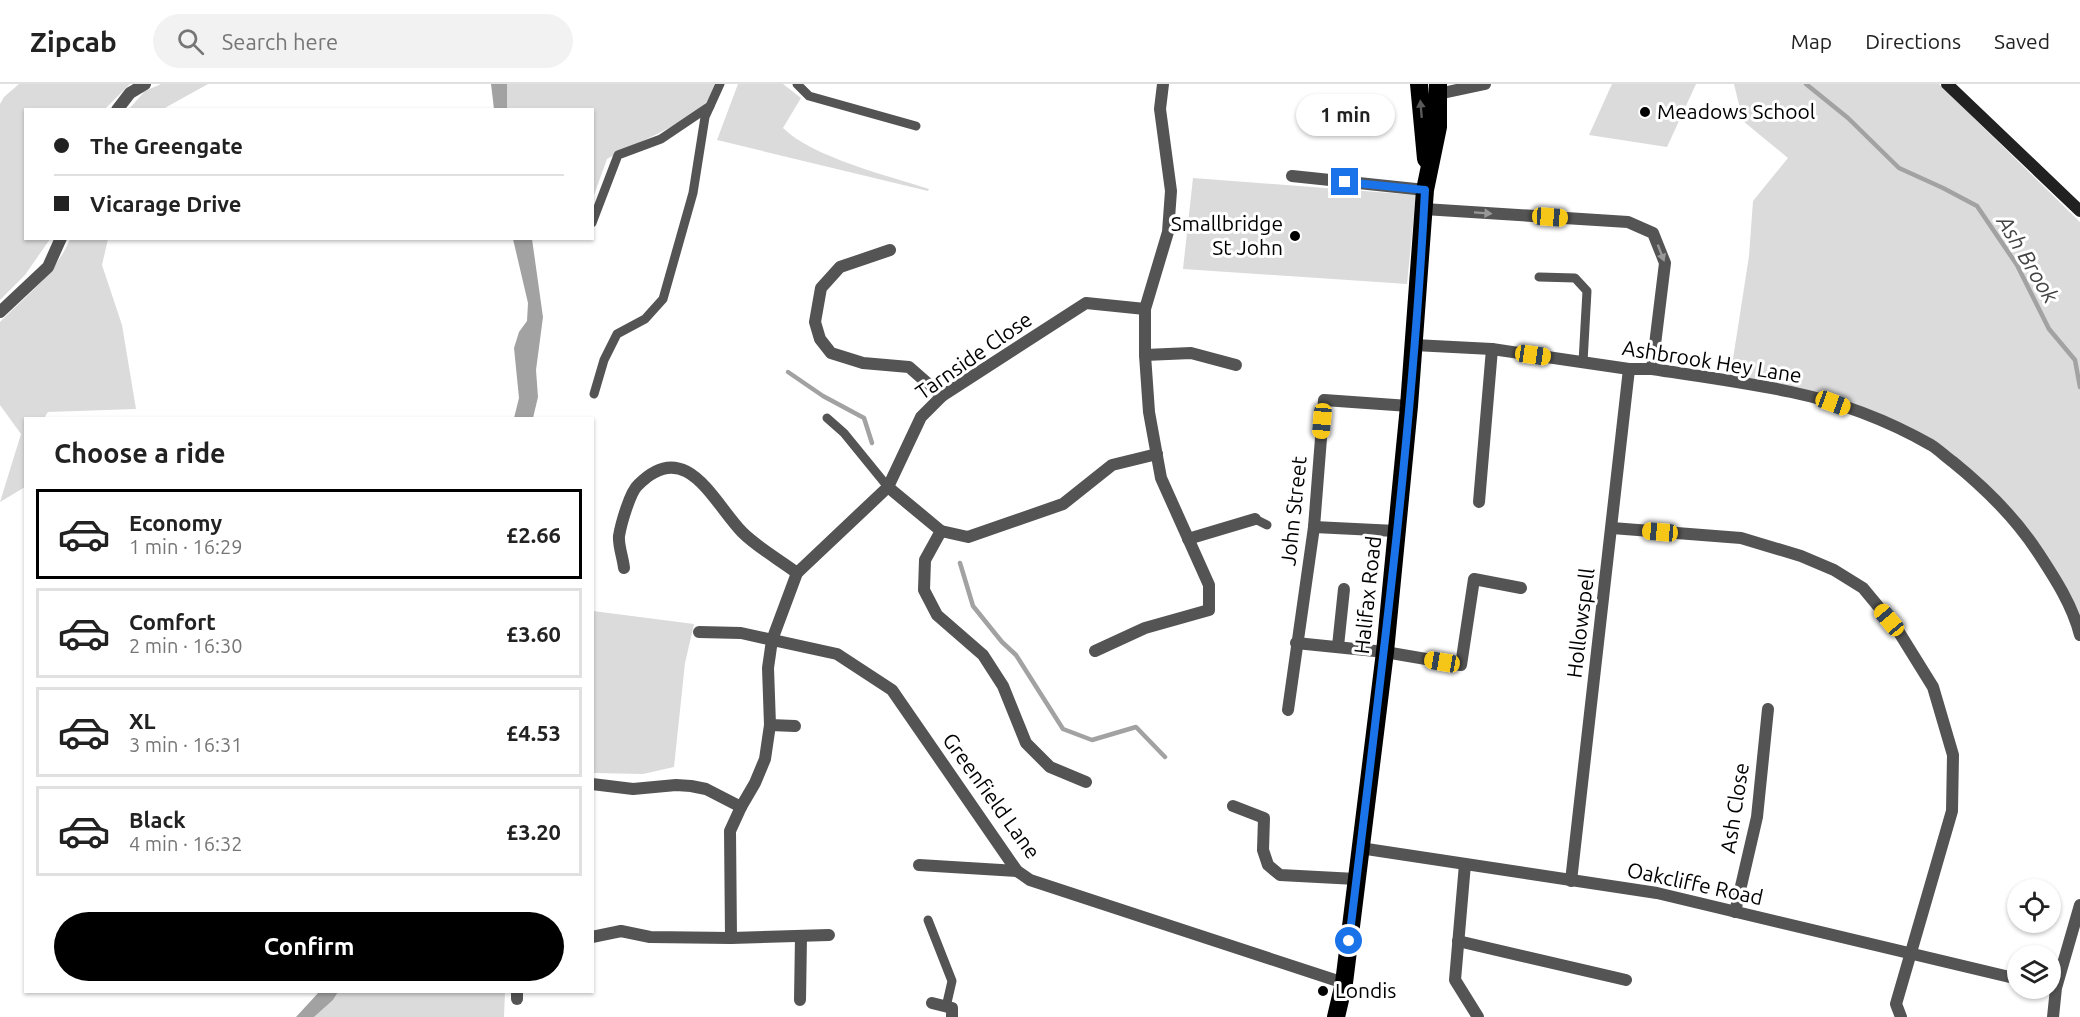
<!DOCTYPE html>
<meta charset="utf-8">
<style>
:root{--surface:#fff;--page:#f2f2f2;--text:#222;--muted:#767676;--line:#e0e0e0;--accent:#000}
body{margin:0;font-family:Ubuntu,sans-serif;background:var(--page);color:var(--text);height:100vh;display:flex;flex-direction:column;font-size:22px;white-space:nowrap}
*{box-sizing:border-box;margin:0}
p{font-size:20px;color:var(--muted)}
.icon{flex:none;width:33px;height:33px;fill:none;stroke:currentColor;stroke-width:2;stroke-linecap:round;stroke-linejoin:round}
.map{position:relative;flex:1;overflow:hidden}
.drawer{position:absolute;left:24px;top:333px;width:570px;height:576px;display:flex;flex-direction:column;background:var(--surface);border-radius:0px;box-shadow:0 2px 4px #0004}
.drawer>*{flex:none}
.hud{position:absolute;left:24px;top:24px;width:570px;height:132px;border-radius:0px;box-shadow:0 2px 4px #0004;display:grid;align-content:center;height:132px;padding:0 30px;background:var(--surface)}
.tools{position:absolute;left:2007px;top:795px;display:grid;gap:12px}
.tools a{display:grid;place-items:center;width:54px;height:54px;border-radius:50%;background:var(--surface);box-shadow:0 2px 4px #0004;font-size:30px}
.end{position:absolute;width:27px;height:27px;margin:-14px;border:8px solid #1a73e8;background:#fff;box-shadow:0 0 0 3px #fff}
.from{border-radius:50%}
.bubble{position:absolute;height:42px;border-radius:21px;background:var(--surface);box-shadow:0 2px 4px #0004;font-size:20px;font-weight:700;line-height:42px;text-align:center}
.car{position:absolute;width:18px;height:36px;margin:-18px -9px;border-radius:8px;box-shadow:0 0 4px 2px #0007;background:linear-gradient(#f5c518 24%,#345 0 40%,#f5c518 0 76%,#345 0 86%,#f5c518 0)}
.hud b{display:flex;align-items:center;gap:21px;height:57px;font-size:22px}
.hud b+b{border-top:2px solid var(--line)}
.hud i{width:15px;height:15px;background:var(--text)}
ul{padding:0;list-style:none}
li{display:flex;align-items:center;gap:18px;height:90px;margin:0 12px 9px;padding:0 18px;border:3px solid var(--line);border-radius:0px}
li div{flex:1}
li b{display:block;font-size:22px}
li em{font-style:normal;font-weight:700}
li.current{border-color:var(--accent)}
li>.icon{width:54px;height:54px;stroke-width:1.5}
h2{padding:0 30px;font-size:27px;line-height:72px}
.primary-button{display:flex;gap:12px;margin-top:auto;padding:12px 30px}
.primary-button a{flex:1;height:69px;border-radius:36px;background:var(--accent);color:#fff;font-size:24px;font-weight:700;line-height:69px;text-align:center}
header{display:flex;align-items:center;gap:36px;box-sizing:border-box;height:84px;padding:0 30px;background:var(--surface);border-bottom:2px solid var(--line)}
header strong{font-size:28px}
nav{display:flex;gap:33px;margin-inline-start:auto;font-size:21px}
.search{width:420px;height:54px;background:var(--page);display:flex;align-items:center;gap:15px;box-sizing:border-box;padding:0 21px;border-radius:33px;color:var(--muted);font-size:22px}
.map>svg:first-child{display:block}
.green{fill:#dbdbdb}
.water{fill:#a2a2a2}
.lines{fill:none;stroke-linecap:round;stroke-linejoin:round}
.stream{stroke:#a2a2a2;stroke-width:4.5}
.lane{stroke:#545454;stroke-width:9}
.street{stroke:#545454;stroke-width:12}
.secondary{stroke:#212121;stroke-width:12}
.highway{stroke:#000;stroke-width:18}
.oneway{fill:#595959}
.oneway2{fill:#989898}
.route{stroke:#1a73e8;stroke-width:8}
.poi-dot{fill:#000;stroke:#fff;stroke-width:2}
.labels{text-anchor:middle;stroke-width:6;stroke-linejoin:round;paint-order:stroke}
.poi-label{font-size:21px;fill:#000;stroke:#fff;text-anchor:start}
.street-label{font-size:21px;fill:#000;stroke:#fff}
.water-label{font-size:22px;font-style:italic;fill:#434343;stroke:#fff}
</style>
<header>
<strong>Zipcab</strong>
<div class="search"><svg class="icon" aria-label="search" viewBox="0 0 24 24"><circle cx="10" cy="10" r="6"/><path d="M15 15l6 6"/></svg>Search here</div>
<nav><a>Map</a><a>Directions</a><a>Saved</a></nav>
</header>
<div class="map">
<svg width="2080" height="933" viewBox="0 0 2080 933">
<rect width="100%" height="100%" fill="#fff"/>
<!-- green -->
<g class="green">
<polygon points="19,0 130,0 105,25 26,26 26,154 50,155 25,191 0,216 0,20 4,13"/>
<polygon points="161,0 208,0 163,25 128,26 145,7"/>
<path d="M507,0H722C699,37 644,54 607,75L593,114L592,26L507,25Z"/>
<path d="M738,0H783L801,14L783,44C812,73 889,92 929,105L928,107L717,56Z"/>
<polygon points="1612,0 1696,0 1667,63 1589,51"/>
<polygon points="1734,0 1939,0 2080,138 2080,536 2001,416 1898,341 1730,294 1749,172 1753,117 1788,74 1743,37"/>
<polygon points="1193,94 1416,111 1407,200 1183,185"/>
<path d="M70,155H108L102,181L122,241L136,325L48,328L44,334H26L25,403L0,418L21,350L0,321V238C26,212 56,189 70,155Z"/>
<polygon points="593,527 694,540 685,579 674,683 643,690 593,689"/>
<polygon points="338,908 505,908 504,933 314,933 333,916"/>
</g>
<!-- water -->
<g class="water">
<polygon points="491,0 507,0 507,25 494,25"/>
<polygon points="513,155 532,155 543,233 536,286 538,313 533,334 514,334 519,314 514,264 519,248 527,237 528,219"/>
<polygon points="319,908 338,908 333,916 314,933 296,933"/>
</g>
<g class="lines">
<!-- stream -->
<g class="stream">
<polyline points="1806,0 1848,34 1899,84 1943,104 1977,122 2017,181 2049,245 2075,276 2080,303"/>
<polyline points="788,288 823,312 864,334 872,359"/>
<polyline points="960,479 973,522 1002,558 1016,571 1063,645 1092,656 1136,643 1165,673"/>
</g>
<!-- lane -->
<g class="lane">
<polyline points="797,0 809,12 916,42"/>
<polyline points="592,139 618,71 661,55 710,22"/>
<polyline points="1539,193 1575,194 1587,207 1583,278"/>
<polyline points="594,310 604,276 617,250 645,235 663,215 693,109 705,33 720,0"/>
<polyline points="827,334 844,349 888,403"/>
<polyline points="1255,435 1267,441"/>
<polyline points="928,836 952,897 946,923"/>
</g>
<!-- street -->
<g class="street">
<polyline points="1438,10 1485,0"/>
<polyline points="117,26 130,9 145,0"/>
<polyline points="1292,92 1425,106"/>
<polyline points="1424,125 1628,138 1653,149 1665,179 1652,285"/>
<polyline points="890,166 840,183 821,204 815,238 820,255 831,269 863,279 909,283 942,312"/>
<polyline points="0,228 48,183 61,154"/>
<path d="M1414,261L1492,265L1629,285H1652C1698,292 1745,298 1791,308C1839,318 1889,337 1931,361C1939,366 1946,373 1953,378C1985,404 2014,432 2037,467C2054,493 2072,520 2080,551"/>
<polyline points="1145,271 1191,269 1236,281"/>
<polyline points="888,403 941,447 968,453 1063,420 1112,381 1157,370"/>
<polyline points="1479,418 1492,265"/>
<polyline points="1314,443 1396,447"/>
<polyline points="1612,444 1741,454 1801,472 1834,486 1863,504 1897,545 1933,603 1953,671 1952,727 1896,920 1901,933"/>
<polyline points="941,447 925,476 924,506 937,531 983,571 1003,602 1026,659 1050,683 1086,698"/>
<polyline points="1188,455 1255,435"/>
<path d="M624,484C623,474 618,461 619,452C621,440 630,408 638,401C686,352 713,418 742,448C758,464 780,476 797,489L888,403L921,333L942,312L1086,219L1145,225"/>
<polyline points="699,548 741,549 837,570 892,606 1017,787 1030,796 1344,899"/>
<polyline points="1296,559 1385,568 1461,581 1474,495 1521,504"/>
<polyline points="1338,562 1344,505"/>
<polyline points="1095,567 1145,544 1209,526 1209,501 1161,394 1149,328 1145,271 1145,225 1168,148 1171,107 1160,25 1163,0"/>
<polyline points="1288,626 1314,443 1324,316 1409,322"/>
<polyline points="770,641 795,642"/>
<polyline points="592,700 633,705 676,701 691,702 706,705 741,723"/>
<polyline points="1233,722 1264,734 1263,766 1268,781 1280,791 1356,795"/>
<polyline points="1360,764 1657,809 2018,895"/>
<polyline points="1465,780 1455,896 1478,933"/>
<polyline points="919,781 1017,787"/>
<polyline points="1571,797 1629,285"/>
<polyline points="1735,828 1757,733 1768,625"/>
<polyline points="592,853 621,847 650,853 731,854 730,747 741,723 755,699 765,675 770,641 768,584 772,556 797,489"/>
<polyline points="731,854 829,851"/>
<polyline points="1458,857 1626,896"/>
<polyline points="517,915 517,908"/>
<polyline points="800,916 801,852"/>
<polyline points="932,919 952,924 952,933"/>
<polyline points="2053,933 2056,904 2080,821"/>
</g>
<!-- secondary -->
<polyline class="secondary" points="1947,0 2080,127"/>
<!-- highway -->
<g class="highway">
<polyline points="1419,0 1426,75"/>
<polyline points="1336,933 1344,899 1385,568 1409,322 1425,106 1438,43 1438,0"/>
</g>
</g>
<!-- one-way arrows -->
<defs><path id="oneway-solid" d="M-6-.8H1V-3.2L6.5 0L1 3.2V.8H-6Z" transform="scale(1.5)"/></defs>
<use class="oneway" href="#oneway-solid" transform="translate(1421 25) rotate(-95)"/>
<g class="oneway2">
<use href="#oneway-solid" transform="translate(1483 129) rotate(4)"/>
<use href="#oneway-solid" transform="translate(1661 169) rotate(69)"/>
</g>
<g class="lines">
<!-- route -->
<path class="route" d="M1345,98L1425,106C1412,357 1379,607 1349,857"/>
</g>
<!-- markers -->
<g class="poi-dot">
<circle cx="1645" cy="28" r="6"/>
<circle cx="1295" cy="152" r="6"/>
<circle cx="1323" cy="907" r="6"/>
</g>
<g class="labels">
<!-- poi labels -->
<g class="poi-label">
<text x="1657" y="35">Meadows School</text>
<text x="1283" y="147" text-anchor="end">Smallbridge<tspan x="1283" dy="24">St John</tspan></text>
<text x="1335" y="914">Londis</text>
</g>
<!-- street labels -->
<g class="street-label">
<text transform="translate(974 272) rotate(-35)" y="7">Tarnside Close</text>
<text transform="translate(1712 278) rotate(9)" y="7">Ashbrook Hey Lane</text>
<text transform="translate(1294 427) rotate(-84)" y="7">John Street</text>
<text transform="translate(1368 511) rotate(-84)" y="7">Halifax Road</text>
<text transform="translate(1581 539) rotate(-83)" y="7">Hollowspell</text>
<text transform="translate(991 712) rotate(54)" y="7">Greenfield Lane</text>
<text transform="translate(1735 724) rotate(-81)" y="7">Ash Close</text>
<text transform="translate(1695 800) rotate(12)" y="7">Oakcliffe Road</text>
</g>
<!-- water labels -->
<g class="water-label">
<text transform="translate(2028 175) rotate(59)" y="8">Ash Brook</text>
</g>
</g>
</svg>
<div class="tools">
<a><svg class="icon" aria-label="locate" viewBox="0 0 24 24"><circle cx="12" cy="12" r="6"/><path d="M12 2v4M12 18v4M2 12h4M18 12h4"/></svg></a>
<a><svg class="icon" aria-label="layers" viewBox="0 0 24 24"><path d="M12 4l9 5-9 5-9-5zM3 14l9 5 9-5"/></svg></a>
</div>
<i class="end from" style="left:1349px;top:857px"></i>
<i class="end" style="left:1345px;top:98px"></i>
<div class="bubble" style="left:1296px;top:10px;width:99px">1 min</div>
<i class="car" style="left:1550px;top:133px;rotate:94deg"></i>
<i class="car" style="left:1533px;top:271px;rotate:98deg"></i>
<i class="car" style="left:1833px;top:319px;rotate:110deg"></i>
<i class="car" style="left:1322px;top:337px;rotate:185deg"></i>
<i class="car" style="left:1660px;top:448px;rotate:275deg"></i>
<i class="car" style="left:1889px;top:536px;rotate:320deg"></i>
<i class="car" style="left:1442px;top:578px;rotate:280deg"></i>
<div class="hud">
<b><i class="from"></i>The Greengate</b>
<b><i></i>Vicarage Drive</b>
</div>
<section class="drawer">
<h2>Choose a ride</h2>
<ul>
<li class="current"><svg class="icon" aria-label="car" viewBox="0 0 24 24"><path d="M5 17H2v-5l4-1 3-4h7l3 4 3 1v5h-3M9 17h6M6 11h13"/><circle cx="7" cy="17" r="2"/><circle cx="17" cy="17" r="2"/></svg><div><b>Economy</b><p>1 min · 16:29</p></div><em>£2.66</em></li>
<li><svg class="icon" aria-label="car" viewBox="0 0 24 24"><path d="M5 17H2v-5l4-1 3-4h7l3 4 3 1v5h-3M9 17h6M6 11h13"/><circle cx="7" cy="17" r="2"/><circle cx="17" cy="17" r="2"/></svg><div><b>Comfort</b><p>2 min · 16:30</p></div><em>£3.60</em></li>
<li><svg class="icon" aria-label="car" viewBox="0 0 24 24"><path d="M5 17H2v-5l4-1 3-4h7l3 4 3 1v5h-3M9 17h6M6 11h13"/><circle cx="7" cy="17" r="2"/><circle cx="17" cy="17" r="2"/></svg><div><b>XL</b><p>3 min · 16:31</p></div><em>£4.53</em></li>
<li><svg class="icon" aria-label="car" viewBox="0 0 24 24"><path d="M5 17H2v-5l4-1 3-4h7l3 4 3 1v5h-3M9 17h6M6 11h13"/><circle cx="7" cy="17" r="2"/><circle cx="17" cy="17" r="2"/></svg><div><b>Black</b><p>4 min · 16:32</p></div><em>£3.20</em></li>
</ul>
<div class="primary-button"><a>Confirm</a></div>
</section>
</div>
